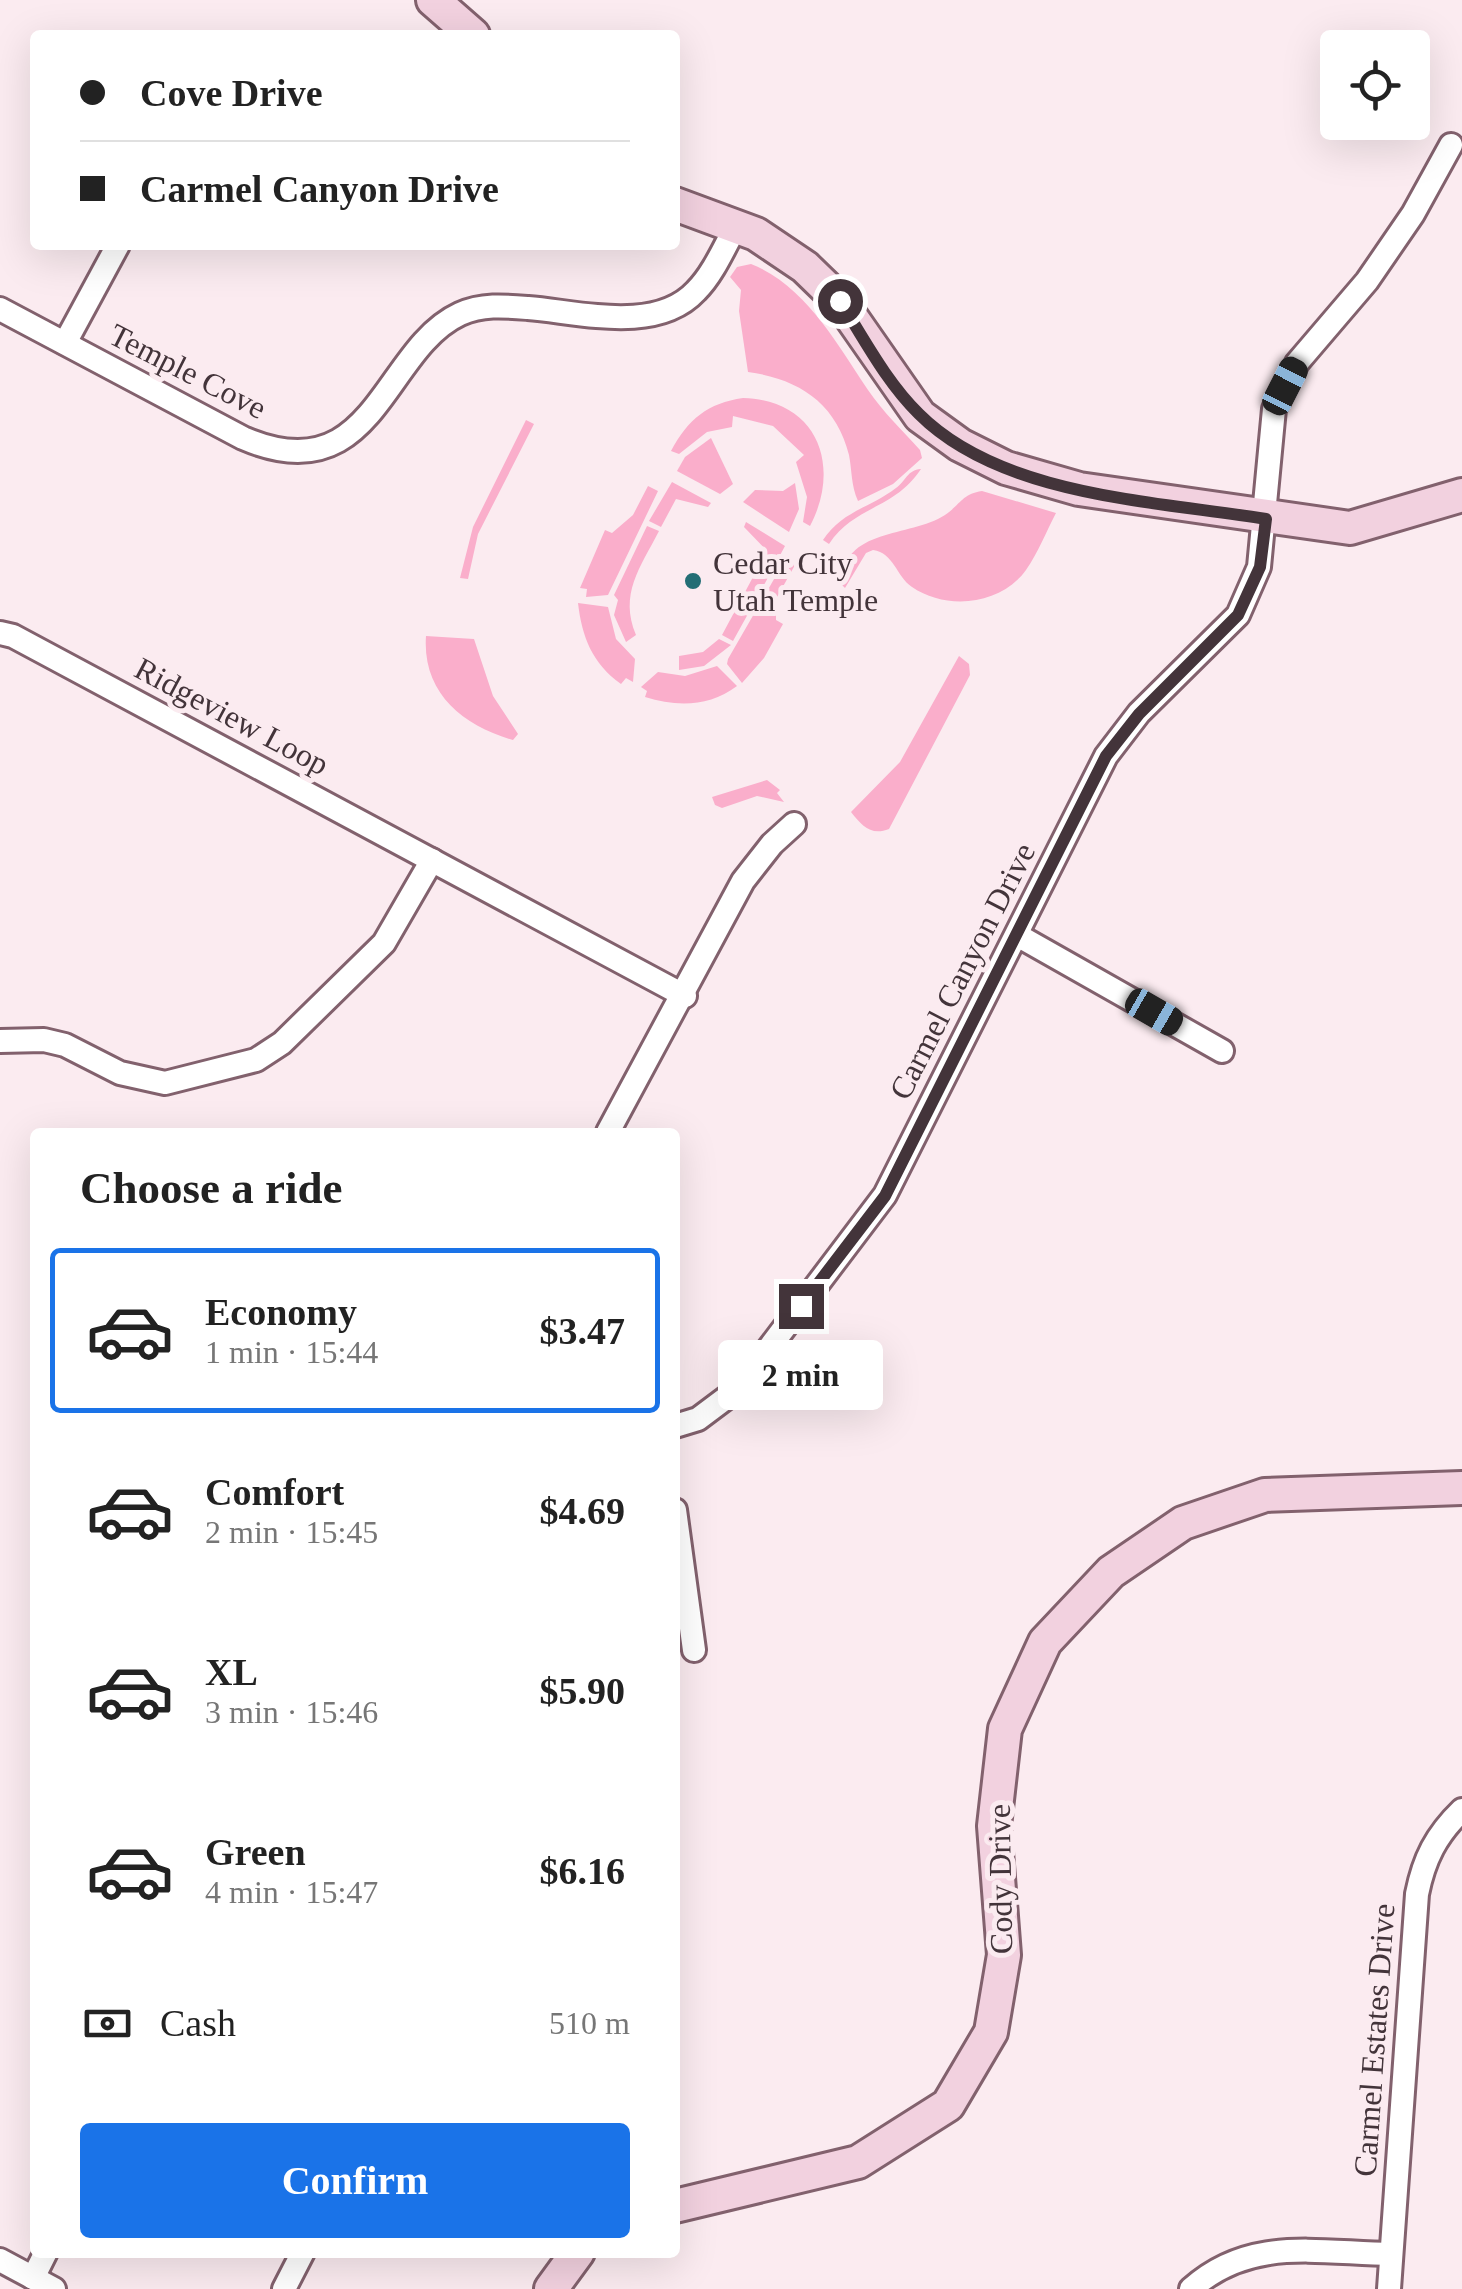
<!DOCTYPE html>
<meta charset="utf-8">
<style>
:root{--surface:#fff;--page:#f6f6f6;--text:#222;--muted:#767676;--line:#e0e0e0;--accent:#1a73e8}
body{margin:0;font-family:Georgia,serif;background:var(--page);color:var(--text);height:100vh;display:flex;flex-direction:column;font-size:38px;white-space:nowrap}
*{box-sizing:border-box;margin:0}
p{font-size:32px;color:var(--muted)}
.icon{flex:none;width:55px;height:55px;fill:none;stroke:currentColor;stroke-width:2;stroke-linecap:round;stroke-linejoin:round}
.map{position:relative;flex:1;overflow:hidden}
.sheet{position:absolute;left:30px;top:1128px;width:650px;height:1130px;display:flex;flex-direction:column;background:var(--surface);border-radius:10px;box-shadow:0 10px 40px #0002}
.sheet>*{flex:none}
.banner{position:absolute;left:30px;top:30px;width:650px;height:220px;border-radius:10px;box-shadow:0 10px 40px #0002;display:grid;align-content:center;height:220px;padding:0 50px;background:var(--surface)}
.controls{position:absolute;left:1320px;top:30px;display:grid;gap:20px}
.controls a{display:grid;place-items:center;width:110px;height:110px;border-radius:10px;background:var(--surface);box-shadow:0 10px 40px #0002;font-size:50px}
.end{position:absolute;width:45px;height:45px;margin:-22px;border:12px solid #43343a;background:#fff;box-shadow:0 0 0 5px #fff}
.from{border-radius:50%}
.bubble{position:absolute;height:70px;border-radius:10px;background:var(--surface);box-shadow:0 10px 40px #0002;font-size:32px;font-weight:800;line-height:70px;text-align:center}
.car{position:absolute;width:30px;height:60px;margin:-30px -15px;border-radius:12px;box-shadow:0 0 8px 2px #0007;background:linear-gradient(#222 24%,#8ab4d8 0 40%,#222 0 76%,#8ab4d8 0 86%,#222 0)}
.banner b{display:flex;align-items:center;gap:35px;height:95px;font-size:38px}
.banner b+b{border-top:2px solid var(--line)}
.banner i{width:25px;height:25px;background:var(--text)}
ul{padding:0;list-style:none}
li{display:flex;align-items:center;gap:30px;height:165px;margin:0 20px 15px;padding:0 30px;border:5px solid transparent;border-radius:10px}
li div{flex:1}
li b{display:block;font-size:38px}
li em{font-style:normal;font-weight:800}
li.selected{border-color:var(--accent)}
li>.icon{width:90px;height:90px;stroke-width:1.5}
h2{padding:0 50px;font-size:45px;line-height:120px}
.pay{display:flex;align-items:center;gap:25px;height:110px;padding:0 50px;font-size:38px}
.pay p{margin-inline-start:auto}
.primary-button{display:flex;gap:20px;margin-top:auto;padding:20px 50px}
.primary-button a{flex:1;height:115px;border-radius:10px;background:var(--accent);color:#fff;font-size:40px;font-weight:800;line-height:115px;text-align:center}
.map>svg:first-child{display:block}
.green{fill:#faaecb}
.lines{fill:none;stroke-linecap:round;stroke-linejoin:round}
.street-casing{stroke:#82616d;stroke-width:28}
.secondary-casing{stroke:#82616d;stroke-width:38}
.street{stroke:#fff;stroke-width:22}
.secondary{stroke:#f2d1df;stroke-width:32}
.route{stroke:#43343a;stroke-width:12}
.poi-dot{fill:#236e75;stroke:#fbebf0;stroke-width:4}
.labels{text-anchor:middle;stroke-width:10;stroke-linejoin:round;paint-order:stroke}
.street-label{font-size:32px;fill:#43343a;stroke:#fbebf0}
.poi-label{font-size:32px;fill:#43343a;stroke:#fbebf0;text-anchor:start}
</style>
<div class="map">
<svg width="1462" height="2289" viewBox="0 0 1462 2289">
<rect width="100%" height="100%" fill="#fbebf0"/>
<!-- green -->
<g class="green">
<path d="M751,264C806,286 837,344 868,390C883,412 902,430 920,450L922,458L893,484L858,501C851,486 852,470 849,455C836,403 799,379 748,372L739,311L741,290L730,277L737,267Z"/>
<path d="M743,398C817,400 842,465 810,526L803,522L807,497L796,462L804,455L773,426L733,416L732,427L707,432L679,454L671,451C688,419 708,403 743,398Z"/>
<polygon points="526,420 534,424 478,534 468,579 460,578 473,527"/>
<polygon points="711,438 733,484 720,494 677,471 685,457"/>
<path d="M921,469C894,510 855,505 829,544L823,540C842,511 870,508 896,488C906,481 907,470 921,469Z"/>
<polygon points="672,482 711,503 708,507 676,499 661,527 649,521"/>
<polygon points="795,483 799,509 789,532 743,502 755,490 783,491"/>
<polygon points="648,486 658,491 608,595 586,597 587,589 580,588 605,530 612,533 633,515"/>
<path d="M982,491L1056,513C1046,532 1038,553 1026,570C1001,605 947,611 912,587C896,576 894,553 873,550L866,553L845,588L841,584C843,527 909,538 945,515C961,504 962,494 982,491Z"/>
<polygon points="746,522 785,546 778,559 769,560 775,565 733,641 722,635 767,551 744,527"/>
<path d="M647,526L659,531C640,568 619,594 636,635L626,642L614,615L618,600L614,595Z"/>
<polygon points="785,560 795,565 776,599 776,620 783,624 764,658 742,683 727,664 728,659"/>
<path d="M578,603L608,607L616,639L635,659L633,682L626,678L621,684C592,663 582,637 578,603Z"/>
<path d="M426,636L474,639L493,696L518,734L513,740C463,726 422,693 426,636Z"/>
<polygon points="719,639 731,645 704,666 679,670 679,656 703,652"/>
<path d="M959,656L969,664L970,675L889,829C871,836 862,826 851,812L900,762Z"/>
<path d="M717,666L737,686C709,707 677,707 645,697L647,691L641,687L658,672L685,676Z"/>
<polygon points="767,780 780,790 777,793 784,802 757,796 722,808 715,805 712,797"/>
</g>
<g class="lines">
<!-- street casing -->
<g class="street-casing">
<g id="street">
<path d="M0,309L243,438C375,495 382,350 460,314C482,304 504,306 528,308C579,312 656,334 696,291C713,274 724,248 736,226"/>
<polyline points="65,343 118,245"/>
<polyline points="0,633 13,636 685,996"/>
<polyline points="1017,935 1222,1051"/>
<polyline points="0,1041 44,1040 65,1045 120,1073 165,1083 256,1060 282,1043 384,943 432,860"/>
<polyline points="608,1132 743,881 772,844 794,824"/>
<polyline points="675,1426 698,1419 738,1389 885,1195 1106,756 1139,713 1238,615 1259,567 1274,409 1297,363 1367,281 1413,214 1451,145"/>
<polyline points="675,1510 694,1650"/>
<polyline points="0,2260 54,2289"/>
<polyline points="33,2278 46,2252"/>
<polyline points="284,2289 303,2252"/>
<path d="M1191,2289C1250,2236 1318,2253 1391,2254"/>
<path d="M1389,2289L1417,1894C1424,1859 1436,1835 1462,1810"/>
</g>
</g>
<!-- secondary casing -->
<g class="secondary-casing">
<g id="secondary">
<polyline points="433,0 473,35"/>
<polyline points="675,204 756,234 805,267 840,301 920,416 960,445 1006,468 1079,489 1350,528 1462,495"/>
<polyline points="675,2206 858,2162 948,2105 991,2032 1004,1955 994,1826 1005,1729 1045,1642 1111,1572 1183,1523 1265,1495 1462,1488"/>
<polyline points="551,2289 578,2252"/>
</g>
</g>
<!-- street -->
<use href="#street" class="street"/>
<!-- secondary -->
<use href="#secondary" class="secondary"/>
</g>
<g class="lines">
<!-- route -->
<path class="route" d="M801,1306L885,1196L1106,756L1139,714L1238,615L1260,567L1266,519C1157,501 1002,497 919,414C887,383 864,339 840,301"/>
</g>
<!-- markers -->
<circle class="poi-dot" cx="693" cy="581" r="10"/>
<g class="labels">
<!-- street labels -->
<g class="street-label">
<text transform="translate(188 371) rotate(27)" y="11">Temple Cove</text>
<text transform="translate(232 716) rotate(28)" y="11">Ridgeview Loop</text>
<text transform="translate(962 971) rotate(-63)" y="11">Carmel Canyon Drive</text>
<text transform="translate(1000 1879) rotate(-91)" y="11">Cody Drive</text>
<text transform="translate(1374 2040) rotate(-86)" y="11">Carmel Estates Drive</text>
</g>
<!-- poi labels -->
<g class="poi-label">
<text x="713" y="574">Cedar City<tspan x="713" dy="37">Utah Temple</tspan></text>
</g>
</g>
</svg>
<div class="controls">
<a><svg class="icon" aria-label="locate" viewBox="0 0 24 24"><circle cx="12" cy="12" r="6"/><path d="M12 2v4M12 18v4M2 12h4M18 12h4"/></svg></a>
</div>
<i class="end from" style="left:840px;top:301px"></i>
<i class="end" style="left:801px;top:1306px"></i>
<div class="bubble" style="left:718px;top:1340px;width:165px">2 min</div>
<i class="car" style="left:1285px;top:386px;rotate:27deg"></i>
<i class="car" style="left:1154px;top:1012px;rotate:120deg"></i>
<div class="banner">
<b><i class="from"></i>Cove Drive</b>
<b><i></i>Carmel Canyon Drive</b>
</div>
<section class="sheet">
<h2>Choose a ride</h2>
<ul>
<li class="selected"><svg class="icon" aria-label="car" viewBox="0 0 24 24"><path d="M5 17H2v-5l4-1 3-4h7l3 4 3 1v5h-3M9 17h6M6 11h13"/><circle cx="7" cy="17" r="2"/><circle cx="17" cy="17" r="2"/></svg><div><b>Economy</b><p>1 min · 15:44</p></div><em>$3.47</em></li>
<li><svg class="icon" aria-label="car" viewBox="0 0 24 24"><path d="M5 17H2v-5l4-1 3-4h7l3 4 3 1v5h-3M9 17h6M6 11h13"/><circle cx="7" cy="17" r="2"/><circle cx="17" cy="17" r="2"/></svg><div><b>Comfort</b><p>2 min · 15:45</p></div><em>$4.69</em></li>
<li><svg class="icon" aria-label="car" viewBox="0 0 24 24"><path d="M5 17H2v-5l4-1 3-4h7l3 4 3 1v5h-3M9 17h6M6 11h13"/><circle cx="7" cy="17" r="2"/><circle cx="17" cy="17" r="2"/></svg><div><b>XL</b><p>3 min · 15:46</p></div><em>$5.90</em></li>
<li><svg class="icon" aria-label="car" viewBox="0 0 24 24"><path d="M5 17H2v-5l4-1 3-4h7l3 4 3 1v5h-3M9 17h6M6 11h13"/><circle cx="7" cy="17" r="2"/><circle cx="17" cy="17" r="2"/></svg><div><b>Green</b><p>4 min · 15:47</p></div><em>$6.16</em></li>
</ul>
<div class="pay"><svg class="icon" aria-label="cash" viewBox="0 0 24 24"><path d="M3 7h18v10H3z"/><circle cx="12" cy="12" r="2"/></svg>Cash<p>510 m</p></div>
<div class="primary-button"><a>Confirm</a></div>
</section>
</div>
